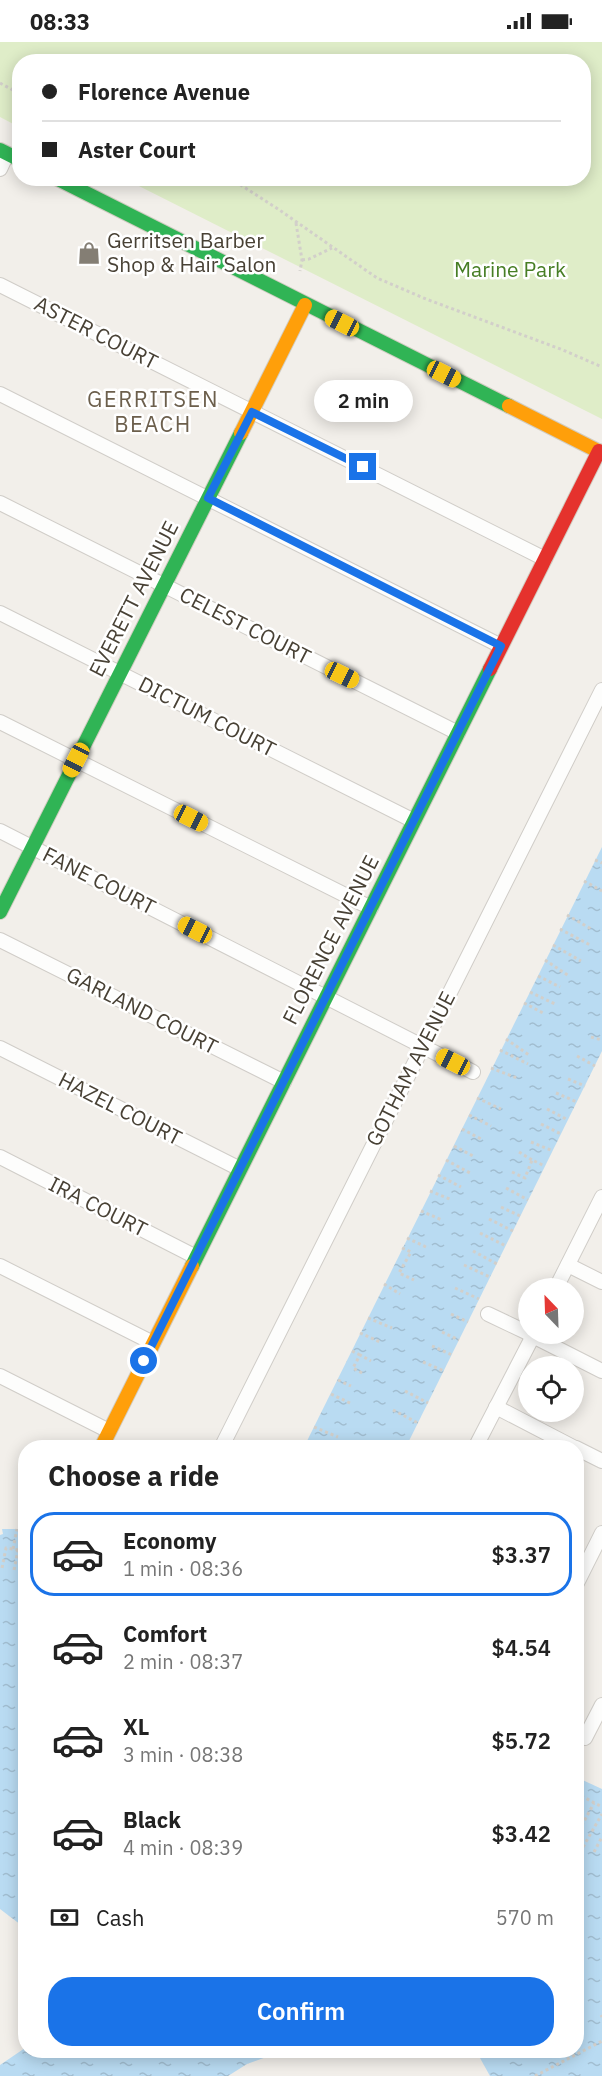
<!DOCTYPE html>
<meta charset="utf-8">
<style>
:root{--surface:#fff;--page:#f2f2f2;--text:#222;--muted:#767676;--line:#e0e0e0;--accent:#1a73e8}
body{margin:0;font-family:"IBM Plex Sans",sans-serif;background:var(--page);color:var(--text);height:100vh;display:flex;flex-direction:column;font-size:22px;white-space:nowrap}
*{box-sizing:border-box;margin:0}
p{font-size:20px;color:var(--muted)}
.icon{flex:none;width:33px;height:33px;fill:none;stroke:currentColor;stroke-width:2;stroke-linecap:round;stroke-linejoin:round}
.map{position:relative;flex:1;overflow:hidden}
.sheet{position:absolute;left:18px;top:1398px;width:566px;height:618px;display:flex;flex-direction:column;background:var(--surface);border-radius:24px;box-shadow:0 3px 15px #0003}
.sheet>*{flex:none}
.guide{position:absolute;left:12px;top:12px;width:579px;height:132px;border-radius:24px;box-shadow:0 3px 15px #0003;display:grid;align-content:center;height:132px;padding:0 30px;background:var(--surface)}
.needle{width:39px;rotate:337deg}
.fabs{position:absolute;left:518px;top:1236px;display:grid;gap:12px}
.fabs a{display:grid;place-items:center;width:66px;height:66px;border-radius:50%;background:var(--surface);box-shadow:0 3px 15px #0003;font-size:30px}
.end{position:absolute;width:27px;height:27px;margin:-14px;border:8px solid #1a73e8;background:#fff;box-shadow:0 0 0 3px #fff}
.from{border-radius:50%}
.bubble{position:absolute;height:42px;border-radius:21px;background:var(--surface);box-shadow:0 3px 15px #0003;font-size:20px;font-weight:600;line-height:42px;text-align:center}
.car{position:absolute;width:18px;height:36px;margin:-18px -9px;border-radius:8px;box-shadow:0 0 4px 2px #0007;background:linear-gradient(#f5c518 24%,#345 0 40%,#f5c518 0 76%,#345 0 86%,#f5c518 0)}
.guide b{display:flex;align-items:center;gap:21px;height:57px;font-size:22px}
.guide b+b{border-top:2px solid var(--line)}
.guide i{width:15px;height:15px;background:var(--text)}
ul{padding:0;list-style:none}
li{display:flex;align-items:center;gap:18px;height:84px;margin:0 12px 9px;padding:0 18px;border:3px solid transparent;border-radius:24px}
li div{flex:1}
li b{display:block;font-size:22px}
li em{font-style:normal;font-weight:600}
li.active{border-color:var(--accent)}
li>.icon{width:54px;height:54px;stroke-width:1.5}
h2{padding:0 30px;font-size:27px;line-height:72px}
.pay{display:flex;align-items:center;gap:15px;height:66px;padding:0 30px;font-size:22px}
.pay p{margin-inline-start:auto}
.cta{display:flex;gap:12px;margin-top:auto;padding:12px 30px}
.cta a{flex:1;height:69px;border-radius:24px;background:var(--accent);color:#fff;font-size:24px;font-weight:600;line-height:69px;text-align:center}
.status{display:flex;justify-content:space-between;align-items:center;height:42px;padding:0 30px;background:var(--surface);direction:ltr}
.status svg{height:16px;fill:currentColor}
.map>svg:first-child{display:block}
.green{fill:#dfedc8}
.water{fill:url(#water-ripples)}
.lines{fill:none;stroke-linecap:round;stroke-linejoin:round}
.street-casing{stroke:#d0cdc8;stroke-width:16}
.fast-casing{stroke:#d1ccc1;stroke-width:16}
.slow-casing{stroke:#d1ccc1;stroke-width:16}
.jam-casing{stroke:#d1ccc1;stroke-width:16}
.path{stroke:#d2cfca;stroke-width:3;stroke-dasharray:3 3;stroke-linecap:butt}
.street{stroke:#fdfdfc;stroke-width:14}
.fast{stroke:#30b455;stroke-width:14}
.slow{stroke:#ff9f0a;stroke-width:14}
.jam{stroke:#e5322d;stroke-width:14}
.route{stroke:#1a73e8;stroke-width:8}
.labels{text-anchor:middle;stroke-width:5;stroke-linejoin:round;paint-order:stroke}
.poi-label{font-size:21px;fill:#484135;stroke:#fff;text-anchor:start}
.park-label{font-size:21px;fill:#477e25;stroke:#fff}
.street-label{font-size:21px;fill:#484135;stroke:#fff}
.neighbourhood-label{font-size:22px;letter-spacing:1.5px;fill:#6c5f4c;stroke:#fff}
</style>
<div class="status"><b>08:33</b><svg viewBox="0 0 49 12"><path d="M0 12V9h3v3zM5 12V6h3v6zM10 12V3h3v9zM15 12V0h3v12zM26 1h20v11H26zM47 4h2v5h-2z"/></svg></div>
<div class="map">
<svg width="602" height="2034" viewBox="0 0 602 2034">
<defs>
<pattern id="water-ripples" width="26" height="14" patternUnits="userSpaceOnUse" patternTransform="scale(1.5)"><rect width="26" height="14" fill="#b9dbf2"/><path d="M2 4q2-2 4 0t4 0M15 11q2-2 4 0t4 0" fill="none" stroke="#a1bdd0"/></pattern>
</defs>
<rect width="100%" height="100%" fill="#f2efea"/>
<!-- green -->
<polygon class="green" points="0,0 602,0 602,377 125,137 584,136 584,20 20,20 19,85 0,75"/>
<!-- water -->
<g class="water">
<polygon points="602,805 602,1009 406,1405 304,1405"/>
<polygon points="2,1487 25,1487 25,1886 0,1867 0,1493 3,1492"/>
<polygon points="576,1735 602,1747 602,2034 490,2034 480,2016 454,2009 576,2008"/>
<polygon points="25,2006 26,2008 283,2009 247,2022 228,2034 0,2034 0,2023"/>
</g>
<g class="lines">
<!-- street casing -->
<g class="street-casing">
<g id="street">
<polyline points="0,127 7,112"/>
<polyline points="0,243 545,517"/>
<polyline points="0,352 501,604"/>
<polyline points="0,461 458,691"/>
<polyline points="0,571 414,779"/>
<polyline points="0,680 371,866"/>
<polyline points="0,789 473,1030"/>
<polyline points="0,898 284,1040"/>
<polyline points="0,1006 240,1127"/>
<polyline points="0,1115 196,1215"/>
<polyline points="568,1223 602,1240"/>
<polyline points="0,1224 153,1301"/>
<polyline points="556,1246 602,1155"/>
<polyline points="488,1272 528,1291"/>
<polyline points="529,1292 602,1329"/>
<polyline points="0,1334 109,1389"/>
<polyline points="496,1365 575,1406"/>
<polyline points="221,1406 602,648"/>
<polyline points="475,1406 534,1292"/>
<polyline points="576,1406 602,1419"/>
<polyline points="576,1543 602,1491"/>
<polyline points="585,1696 602,1663"/>
</g>
</g>
<!-- fast casing -->
<g class="fast-casing">
<g id="fast">
<polyline points="0,108 20,118"/>
<polyline points="56,136 509,364"/>
<polyline points="0,870 241,391"/>
<polyline points="192,1224 490,627"/>
</g>
</g>
<!-- slow casing -->
<g class="slow-casing">
<g id="slow">
<polyline points="509,364 602,411"/>
<polyline points="241,391 305,263"/>
<polyline points="101,1406 192,1224"/>
</g>
</g>
<!-- jam casing -->
<g class="jam-casing">
<polyline id="jam" points="490,627 599,409"/>
</g>
<!-- path -->
<g class="path">
<polyline points="0,41 20,52"/>
<polyline points="230,136 278,167 377,236 426,257 563,308 602,325"/>
<polyline points="296,181 302,218 300,229"/>
<polyline points="302,218 309,217 332,206"/>
<polyline points="595,818 602,821"/>
<polyline points="584,839 602,849"/>
<polyline points="567,873 593,888"/>
<polyline points="560,887 590,903"/>
<polyline points="553,903 581,919"/>
<polyline points="545,918 569,934"/>
<polyline points="538,934 560,945"/>
<polyline points="530,950 557,963"/>
<polyline points="524,961 545,972"/>
<polyline points="591,995 602,998"/>
<polyline points="506,997 529,1013"/>
<polyline points="500,1008 528,1022"/>
<polyline points="577,1014 595,1024"/>
<polyline points="491,1026 517,1036"/>
<polyline points="568,1037 585,1044"/>
<polyline points="556,1051 577,1060"/>
<polyline points="477,1056 501,1067"/>
<polyline points="547,1067 568,1078"/>
<polyline points="469,1073 491,1084"/>
<polyline points="541,1082 561,1092"/>
<polyline points="462,1087 481,1097"/>
<polyline points="531,1100 553,1109"/>
<polyline points="454,1104 475,1115"/>
<polyline points="519,1110 532,1118"/>
<polyline points="446,1118 470,1131"/>
<polyline points="512,1130 525,1136 532,1118 545,1124"/>
<polyline points="438,1133 461,1145"/>
<polyline points="506,1146 528,1158"/>
<polyline points="430,1149 452,1158"/>
<polyline points="501,1165 520,1174"/>
<polyline points="421,1169 442,1178"/>
<polyline points="489,1177 513,1189"/>
<polyline points="480,1191 506,1204"/>
<polyline points="407,1196 426,1205"/>
<polyline points="402,1206 411,1210 399,1231 414,1238"/>
<polyline points="473,1209 497,1222"/>
<polyline points="464,1223 490,1235"/>
<polyline points="384,1242 400,1252"/>
<polyline points="455,1246 479,1257"/>
<polyline points="451,1272 468,1280"/>
<polyline points="368,1276 392,1286"/>
<polyline points="442,1290 459,1298"/>
<polyline points="360,1291 380,1300"/>
<polyline points="432,1304 452,1313"/>
<polyline points="352,1309 360,1313"/>
<polyline points="423,1320 444,1329"/>
<polyline points="362,1331 353,1326 360,1313 371,1319"/>
<polyline points="338,1338 351,1344"/>
<polyline points="405,1349 428,1361"/>
<polyline points="331,1352 352,1362"/>
<polyline points="393,1368 418,1381"/>
<polyline points="314,1385 338,1395"/>
<polyline points="382,1400 393,1406"/>
<polyline points="326,1406 327,1405"/>
<polyline points="13,1507 17,1487"/>
<polyline points="2,1526 6,1506 26,1509"/>
<polyline points="14,1528 18,1508"/>
<polyline points="576,1751 602,1765"/>
<polyline points="576,1772 584,1756"/>
<polyline points="576,1794 594,1761"/>
<polyline points="583,1805 602,1772"/>
<polyline points="594,1810 602,1795"/>
<polyline points="601,1973 602,1975"/>
<polyline points="535,2034 602,1999"/>
</g>
<!-- street -->
<use href="#street" class="street"/>
<!-- fast -->
<use href="#fast" class="fast"/>
<!-- slow -->
<use href="#slow" class="slow"/>
<!-- jam -->
<use href="#jam" class="jam"/>
</g>
<g class="lines">
<!-- route -->
<polyline class="route" points="144,1319 501,604 208,456 252,370 363,425"/>
</g>
<!-- icons -->
<defs>
<g id="shop-bare" transform="scale(1.8)"><path d="M-5-2.5h2.3a2.7 3.5 0 0 1 5.4 0H5L5.5 6h-11ZM-1.5-2.5h3a1.5 2.3 0 0 0-3 0Z" fill="#847e74" stroke="#fff" stroke-width="2.5" paint-order="stroke"/></g>
</defs>
<g fill-rule="evenodd">
<use href="#shop-bare" x="89" y="211"/>
</g>
<g class="labels">
<!-- poi labels -->
<g class="poi-label">
<text x="107" y="206">Gerritsen Barber<tspan x="107" dy="24">Shop &amp; Hair Salon</tspan></text>
</g>
<!-- park labels -->
<g class="park-label">
<text x="510" y="235">Marine Park</text>
</g>
<!-- street labels -->
<g class="street-label">
<text transform="translate(96 291) rotate(27)" y="7">ASTER COURT</text>
<text transform="translate(134 557) rotate(-63)" y="7">EVERETT AVENUE</text>
<text transform="translate(245 584) rotate(27)" y="7">CELEST COURT</text>
<text transform="translate(207 675) rotate(27)" y="7">DICTUM COURT</text>
<text transform="translate(99 839) rotate(27)" y="7">FANE COURT</text>
<text transform="translate(331 898) rotate(-63)" y="7">FLORENCE AVENUE</text>
<text transform="translate(142 969) rotate(27)" y="7">GARLAND COURT</text>
<text transform="translate(411 1027) rotate(-63)" y="7">GOTHAM AVENUE</text>
<text transform="translate(120 1067) rotate(27)" y="7">HAZEL COURT</text>
<text transform="translate(98 1165) rotate(27)" y="7">IRA COURT</text>
</g>
<!-- neighbourhood labels -->
<g class="neighbourhood-label">
<text x="153" y="365">GERRITSEN<tspan x="153" dy="25">BEACH</tspan></text>
</g>
</g>
</svg>
<div class="fabs">
<a><svg class="needle" viewBox="-14 -14 28 28"><path d="M0-13l5 13h-10z" fill="#e53935"/><path d="M0 13l5-13h-10z" fill="#767676"/></svg></a>
<a><svg class="icon" aria-label="locate" viewBox="0 0 24 24"><circle cx="12" cy="12" r="6"/><path d="M12 2v4M12 18v4M2 12h4M18 12h4"/></svg></a>
</div>
<i class="end from" style="left:144px;top:1319px"></i>
<i class="end" style="left:363px;top:425px"></i>
<div class="bubble" style="left:314px;top:338px;width:99px">2 min</div>
<i class="car" style="left:342px;top:281px;rotate:297deg"></i>
<i class="car" style="left:444px;top:332px;rotate:117deg"></i>
<i class="car" style="left:342px;top:633px;rotate:116deg"></i>
<i class="car" style="left:76px;top:718px;rotate:207deg"></i>
<i class="car" style="left:191px;top:776px;rotate:117deg"></i>
<i class="car" style="left:195px;top:888px;rotate:297deg"></i>
<i class="car" style="left:453px;top:1020px;rotate:297deg"></i>
<div class="guide">
<b><i class="from"></i>Florence Avenue</b>
<b><i></i>Aster Court</b>
</div>
<section class="sheet">
<h2>Choose a ride</h2>
<ul>
<li class="active"><svg class="icon" aria-label="car" viewBox="0 0 24 24"><path d="M5 17H2v-5l4-1 3-4h7l3 4 3 1v5h-3M9 17h6M6 11h13"/><circle cx="7" cy="17" r="2"/><circle cx="17" cy="17" r="2"/></svg><div><b>Economy</b><p>1 min · 08:36</p></div><em>$3.37</em></li>
<li><svg class="icon" aria-label="car" viewBox="0 0 24 24"><path d="M5 17H2v-5l4-1 3-4h7l3 4 3 1v5h-3M9 17h6M6 11h13"/><circle cx="7" cy="17" r="2"/><circle cx="17" cy="17" r="2"/></svg><div><b>Comfort</b><p>2 min · 08:37</p></div><em>$4.54</em></li>
<li><svg class="icon" aria-label="car" viewBox="0 0 24 24"><path d="M5 17H2v-5l4-1 3-4h7l3 4 3 1v5h-3M9 17h6M6 11h13"/><circle cx="7" cy="17" r="2"/><circle cx="17" cy="17" r="2"/></svg><div><b>XL</b><p>3 min · 08:38</p></div><em>$5.72</em></li>
<li><svg class="icon" aria-label="car" viewBox="0 0 24 24"><path d="M5 17H2v-5l4-1 3-4h7l3 4 3 1v5h-3M9 17h6M6 11h13"/><circle cx="7" cy="17" r="2"/><circle cx="17" cy="17" r="2"/></svg><div><b>Black</b><p>4 min · 08:39</p></div><em>$3.42</em></li>
</ul>
<div class="pay"><svg class="icon" aria-label="cash" viewBox="0 0 24 24"><path d="M3 7h18v10H3z"/><circle cx="12" cy="12" r="2"/></svg>Cash<p>570 m</p></div>
<div class="cta"><a>Confirm</a></div>
</section>
</div>
